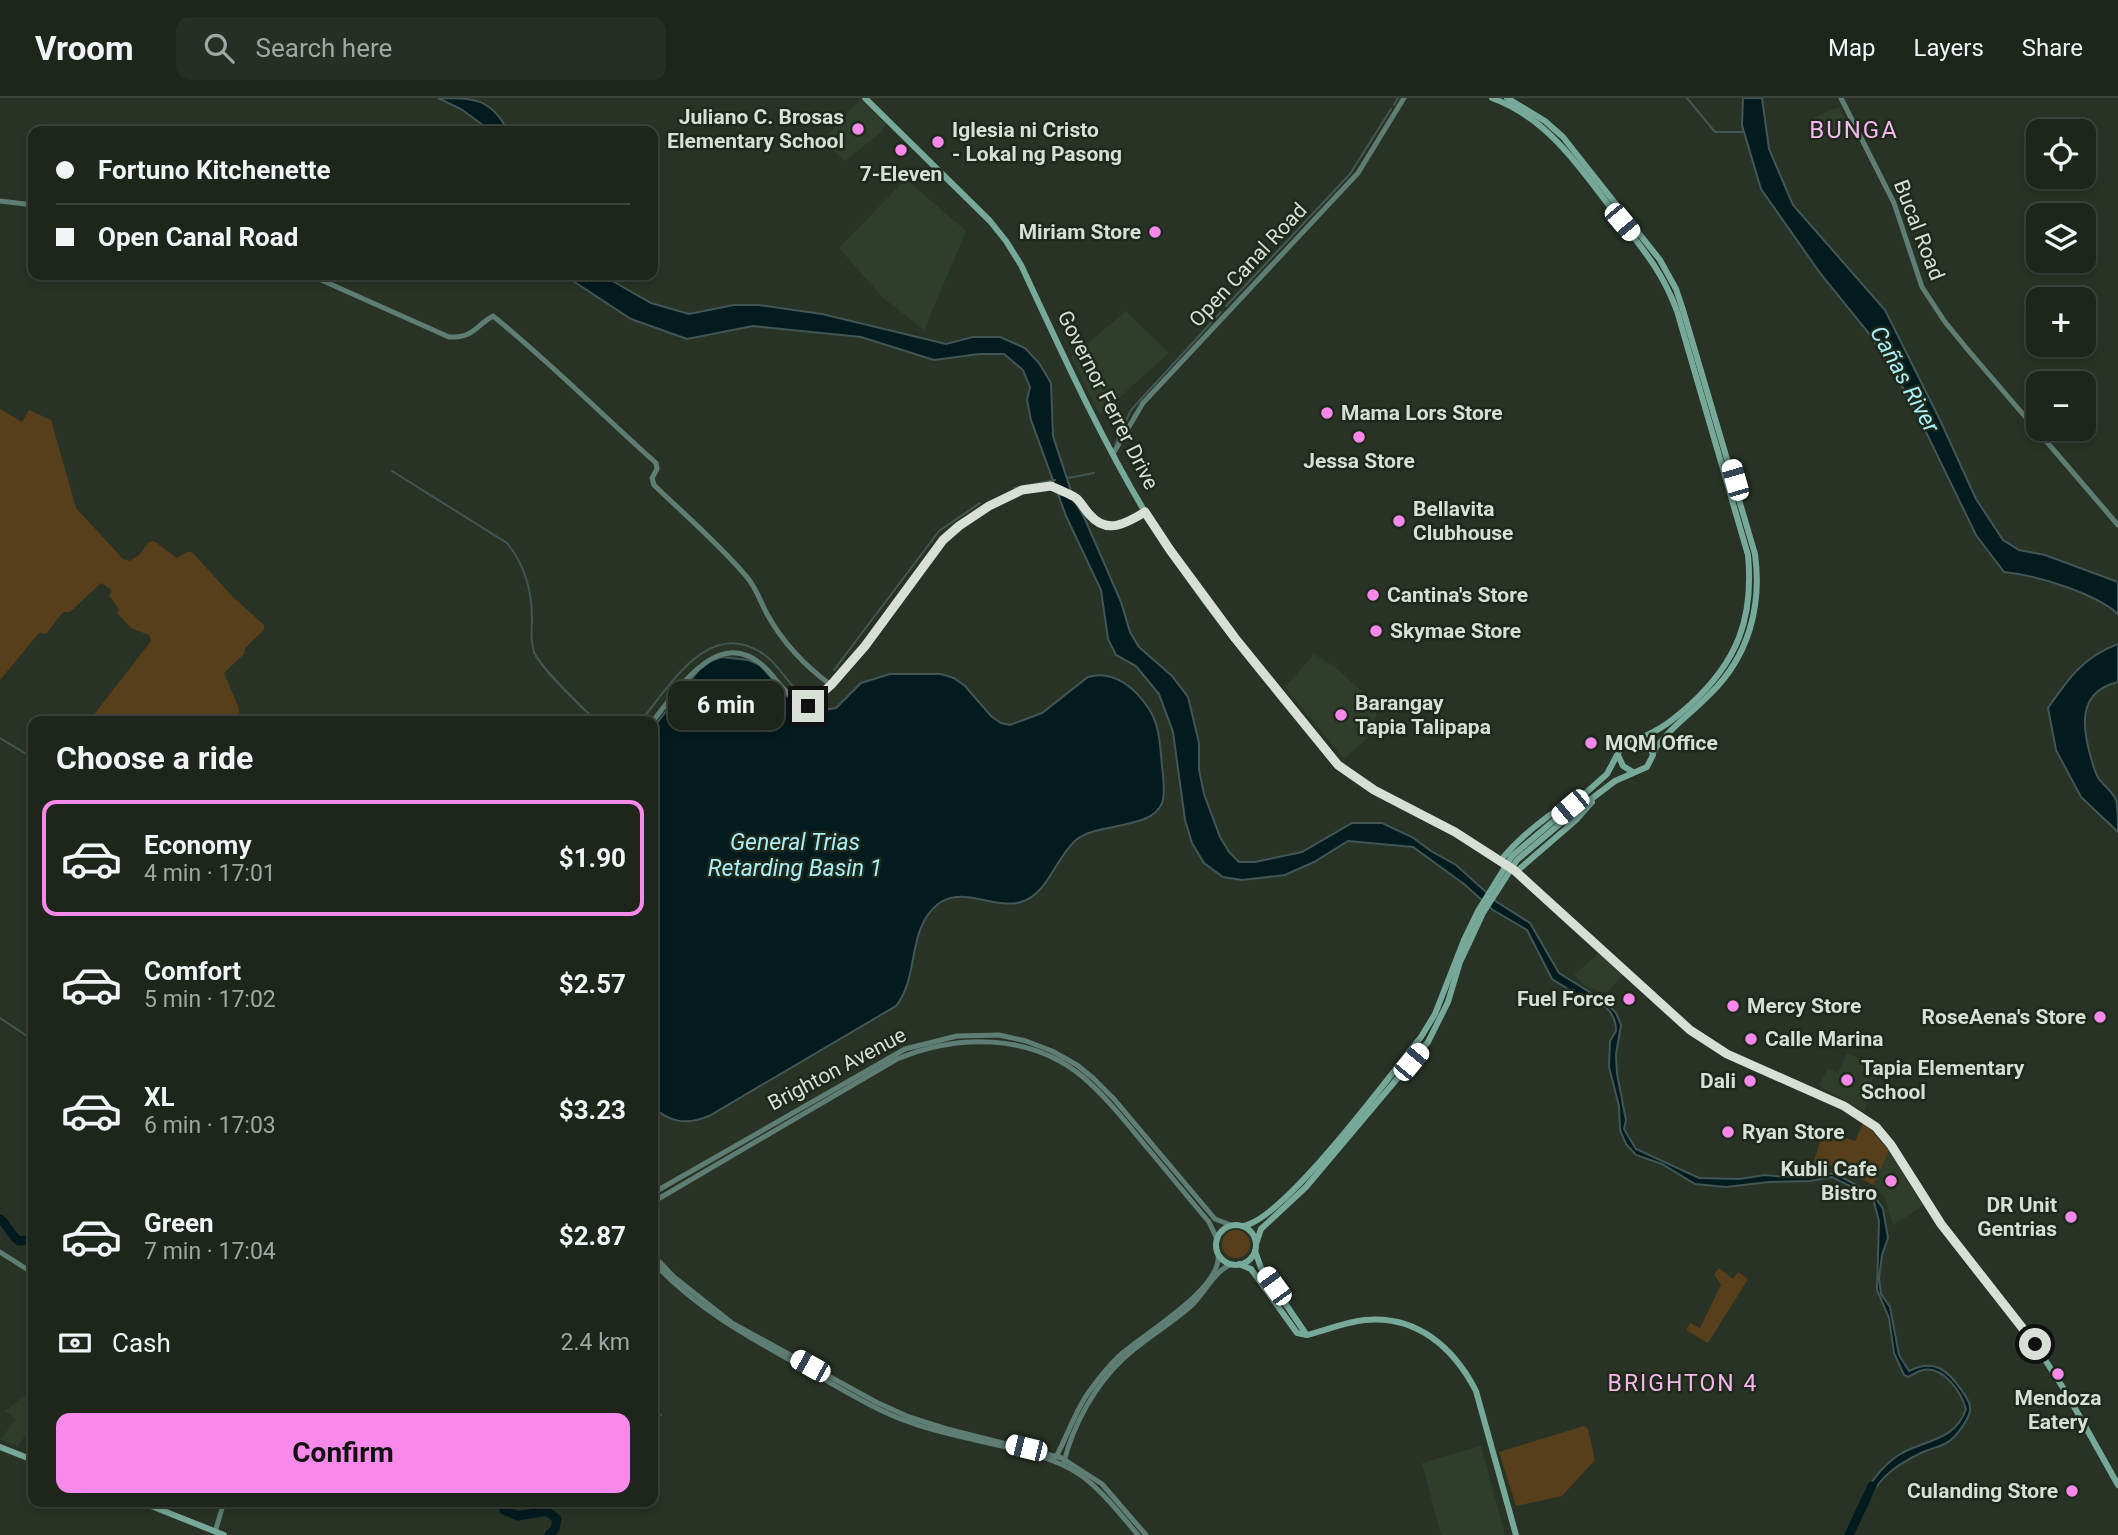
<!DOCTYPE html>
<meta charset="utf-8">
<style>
:root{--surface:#1e261c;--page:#262e25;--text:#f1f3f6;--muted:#a1a5a3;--line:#3c433b;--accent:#f888ea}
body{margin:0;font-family:Roboto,sans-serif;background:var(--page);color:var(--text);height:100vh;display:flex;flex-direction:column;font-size:26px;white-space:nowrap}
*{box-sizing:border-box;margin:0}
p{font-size:23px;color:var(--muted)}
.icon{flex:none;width:38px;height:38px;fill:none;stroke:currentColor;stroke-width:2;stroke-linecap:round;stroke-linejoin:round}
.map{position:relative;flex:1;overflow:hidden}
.panel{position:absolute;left:28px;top:618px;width:630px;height:791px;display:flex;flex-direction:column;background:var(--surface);border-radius:14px;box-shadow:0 4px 10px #0003,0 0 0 2px var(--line)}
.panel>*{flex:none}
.banner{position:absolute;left:28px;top:28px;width:630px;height:154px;border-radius:14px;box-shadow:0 4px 10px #0003,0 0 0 2px var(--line);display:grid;align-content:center;height:154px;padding:0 28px;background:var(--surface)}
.fabs{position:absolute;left:2026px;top:21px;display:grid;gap:14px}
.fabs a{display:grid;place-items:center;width:70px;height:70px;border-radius:14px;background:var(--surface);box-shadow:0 4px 10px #0003,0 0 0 2px var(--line);font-size:35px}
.end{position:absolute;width:32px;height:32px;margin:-16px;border:9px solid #d7dfd6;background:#111;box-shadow:0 0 0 4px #111}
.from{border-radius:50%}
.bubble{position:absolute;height:49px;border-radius:14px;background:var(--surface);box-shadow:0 4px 10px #0003,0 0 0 2px var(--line);font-size:23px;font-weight:700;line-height:49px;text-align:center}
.car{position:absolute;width:21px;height:42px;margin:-21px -10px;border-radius:9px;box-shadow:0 0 5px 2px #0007;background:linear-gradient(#fff 24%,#345 0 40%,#fff 0 76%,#345 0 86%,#fff 0)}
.banner b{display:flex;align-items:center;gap:24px;height:66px;font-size:26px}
.banner b+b{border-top:2px solid var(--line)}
.banner i{width:18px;height:18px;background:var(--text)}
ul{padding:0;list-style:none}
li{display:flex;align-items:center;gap:21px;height:116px;margin:0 14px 10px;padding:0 14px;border:4px solid transparent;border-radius:14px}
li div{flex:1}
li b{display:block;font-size:26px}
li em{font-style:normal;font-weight:700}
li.selected{border-color:var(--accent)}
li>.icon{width:63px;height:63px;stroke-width:1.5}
h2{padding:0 28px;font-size:32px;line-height:84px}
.pay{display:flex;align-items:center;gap:18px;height:77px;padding:0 28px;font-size:26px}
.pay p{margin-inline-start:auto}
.cta{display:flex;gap:14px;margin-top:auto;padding:14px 28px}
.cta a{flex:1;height:80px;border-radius:14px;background:var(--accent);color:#111;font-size:28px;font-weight:700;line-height:80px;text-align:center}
header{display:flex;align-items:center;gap:42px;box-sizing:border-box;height:98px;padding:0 35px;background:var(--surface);border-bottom:2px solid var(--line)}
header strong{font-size:33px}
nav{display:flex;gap:38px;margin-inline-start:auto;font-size:24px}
.search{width:490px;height:63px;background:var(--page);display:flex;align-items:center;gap:18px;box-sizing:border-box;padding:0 24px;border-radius:14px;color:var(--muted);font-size:26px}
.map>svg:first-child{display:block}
.built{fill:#2e3e2b}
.green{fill:#583f1c}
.water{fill:#011b1e;stroke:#415655;stroke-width:2}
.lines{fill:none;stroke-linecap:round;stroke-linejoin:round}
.stream{stroke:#415655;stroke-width:2}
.river{stroke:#011b1e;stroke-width:9}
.tertiary{stroke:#5e7d74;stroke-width:5}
.secondary{stroke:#77a99a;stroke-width:6}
.secondary-bridge{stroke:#77a99a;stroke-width:6}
.route{stroke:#d7dfd6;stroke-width:9}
.poi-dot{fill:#f888ea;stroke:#1e291c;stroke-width:2.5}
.labels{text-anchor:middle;stroke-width:5;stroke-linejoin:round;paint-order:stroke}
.poi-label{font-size:21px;font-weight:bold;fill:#d7dfd6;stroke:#1e291c;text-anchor:start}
.street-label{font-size:21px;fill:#d7dfd6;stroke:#1e291c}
.water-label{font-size:23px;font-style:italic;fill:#a9edf7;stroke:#1e291c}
.neighbourhood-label{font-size:23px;letter-spacing:2px;fill:#f6b6eb;stroke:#1e291c}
.quarter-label{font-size:24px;letter-spacing:2px;fill:#f6b6eb;stroke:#1e291c}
</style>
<header>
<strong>Vroom</strong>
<div class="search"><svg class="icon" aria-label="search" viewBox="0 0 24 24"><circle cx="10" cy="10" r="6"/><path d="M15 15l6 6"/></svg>Search here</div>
<nav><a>Map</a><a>Layers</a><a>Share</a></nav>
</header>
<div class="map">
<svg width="2118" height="1437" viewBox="0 0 2118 1437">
<rect width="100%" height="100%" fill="#283325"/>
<!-- built -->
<g class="built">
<polygon points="860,1 886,26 880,35 845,63 823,43"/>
<polygon points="1839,9 1848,27 1817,45 1808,22"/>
<polygon points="906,81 966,133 924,232 883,200 839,150"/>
<polygon points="1126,213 1169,255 1100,317 1071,259"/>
<polygon points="1314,556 1335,569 1379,609 1368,640 1344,661 1285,589"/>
<polygon points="1599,855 1623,877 1606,895 1587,889 1574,877"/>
<polygon points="1847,955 1877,969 1869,991 1865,1013 1819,988 1828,970 1838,975"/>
<polygon points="1889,1053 1923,1108 1893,1127 1885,1100 1873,1087"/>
<polygon points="24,1298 33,1304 33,1327 18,1348 0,1342 16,1321 5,1313"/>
<polygon points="1481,1348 1505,1437 1441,1437 1422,1365"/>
</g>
<!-- green -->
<g class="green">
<polygon points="0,311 22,324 29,312 51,322 76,410 123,461 130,463 139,457 149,444 154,443 177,460 187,454 192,454 232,498 264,527 264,532 245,550 244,556 224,575 238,608 241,623 89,623 151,543 149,537 131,530 117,515 119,511 109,498 112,492 101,485 70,514 63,514 46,536 39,535 0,582"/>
<polygon points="1864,1024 1889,1053 1873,1087 1838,1068 1813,1066 1824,1032 1855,1043"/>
<circle cx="1236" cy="1146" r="14"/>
<polygon points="1719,1170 1733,1181 1738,1174 1748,1181 1708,1245 1686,1232 1690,1225 1700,1230 1721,1187 1714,1176"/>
<polygon points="1584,1328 1588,1331 1595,1362 1562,1398 1516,1408 1499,1354"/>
</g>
<!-- water -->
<g class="water">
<path d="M438,0C474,0 491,0 508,33H491L461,11Z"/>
<path d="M1743,0H1762L1769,51L1793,107L1885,212L1940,322L1976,401L2003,442L2019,452L2045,457L2118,484V516C2095,495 2035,477 2004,474L1976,437L1911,303L1871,238L1820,175L1761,91L1742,27Z"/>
<path d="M564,177H602L651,205L689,216L734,207H758L822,216L946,246L973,239H1000L1025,250L1039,265L1051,285L1053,338L1074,402L1084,419L1121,504L1130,534L1139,549L1172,578L1188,599L1199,645V672L1204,696L1220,739L1229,754L1239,764H1255L1302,754L1352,725H1382L1412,739L1431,753L1456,767L1497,804L1530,825L1559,875L1604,903L1616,915L1621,927L1616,956L1617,976L1626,1022L1624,1031L1636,1051L1699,1080L1739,1081L1765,1077L1784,1079L1820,1075L1836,1076L1873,1096L1883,1111L1888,1140L1882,1157L1879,1180L1881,1196L1890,1209L1899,1257L1909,1273C1934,1260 1948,1272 1962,1293C1966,1299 1971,1305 1970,1313C1968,1322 1959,1334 1953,1340C1944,1349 1934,1349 1923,1354C1902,1364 1880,1377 1871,1399L1865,1395C1874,1379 1887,1364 1902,1355C1926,1342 1956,1342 1966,1311C1961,1294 1944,1268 1923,1272C1918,1273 1913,1277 1908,1279L1904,1277L1894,1255L1889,1220L1877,1192L1879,1123L1874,1104L1862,1094L1832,1079L1810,1083L1769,1084L1726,1089L1695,1086L1662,1066L1636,1057L1626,1046L1620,1032L1619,1008L1609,969L1610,943L1616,933C1616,917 1608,908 1594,902L1591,905L1552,881L1527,832L1493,812L1464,786L1413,749L1348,743L1314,764L1285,777L1242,782L1223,779L1204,765L1192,745L1185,722L1173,634L1159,596L1136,568L1116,557L1108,541L1101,492L1066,418L1031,322L1027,302L1030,289L1023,272L1004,256H979L934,262L861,239L753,228L687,241L631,221Z"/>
<path d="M2118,546V584C2077,594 2082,629 2091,660C2093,667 2095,675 2099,681C2104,688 2112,693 2116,702C2118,710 2118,725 2118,734L2081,699L2056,652L2048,610C2068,581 2083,559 2118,546Z"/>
<path d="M722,559L748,562L760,567L795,607L809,614L836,610L861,585L890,576H941L954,580L965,588L991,618L1001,625L1010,627L1042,615L1088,579C1114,571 1136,591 1149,611C1160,628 1160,648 1162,668C1163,679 1166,694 1162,705C1152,732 1097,724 1076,742C1055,760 1049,795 1021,804C994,812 963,787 938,806C906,832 920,878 896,908L709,1018C687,1027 670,1025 653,1009V630L699,572L710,563Z"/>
</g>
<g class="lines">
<!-- stream -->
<g class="stream">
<polyline points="1687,0 1715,34 1743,34"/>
<polyline points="1394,7 1398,0"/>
<polyline points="1226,208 1350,76 1391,11"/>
<polyline points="1115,347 1131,312 1221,214"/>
<path d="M392,373L507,445C525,467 532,492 532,521C532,532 530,542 534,554C541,571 581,608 596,623"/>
<polyline points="1068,380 1094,375"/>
<polyline points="1014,390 1055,382"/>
<polyline points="834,572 939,433 980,405"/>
<path d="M641,623C670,587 711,516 766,558C779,568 787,583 799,595L813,596"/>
<polyline points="0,640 33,660"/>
<polyline points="0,920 33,942"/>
<polyline points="653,1313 661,1317"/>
</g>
<!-- river -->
<g class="river">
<path d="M0,1121C7,1125 9,1136 19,1143L33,1141"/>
<polyline points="505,1404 504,1412 518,1418 547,1413 557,1421 555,1431 549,1437"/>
<polyline points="1849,1437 1872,1388"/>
</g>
<!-- tertiary -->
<g class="tertiary">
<polyline points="1841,0 1894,105 1922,189 1945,224 1968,252 2118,427"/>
<polyline points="0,103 33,107"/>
<path d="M310,177L449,239C474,240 475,228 493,218C550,264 601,316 656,365L657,371L652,380L654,387C685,417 718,445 746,478C756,489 760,503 767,516C783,545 805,568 831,587"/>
<polyline points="1113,356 1143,305 1358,75 1404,0"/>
<path d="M653,623C681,588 723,520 771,576C783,590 793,605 813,608L865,548L938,449L953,432L989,408L1022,392L1052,388L1061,395L1074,398L1093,420L1104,427H1120L1145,414"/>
<polyline points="653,1095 905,951 957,938 999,937 1026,943 1052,953 1077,967 1093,980 1114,1001 1215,1121 1231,1127"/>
<path d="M653,1104L897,961C957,936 1030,935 1083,979C1106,999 1125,1023 1144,1046C1166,1072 1187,1098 1209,1124L1217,1141"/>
<polyline points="0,1154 33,1175"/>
<polyline points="653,1157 674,1179 732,1225 876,1304 909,1319 947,1331 1062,1360 1102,1386 1146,1437"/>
<path d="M653,1164C698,1213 756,1243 813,1275C845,1293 877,1313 912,1325C962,1344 1037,1348 1079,1376C1102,1392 1119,1415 1138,1437"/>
<path d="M1056,1359C1068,1337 1076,1310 1091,1291C1099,1280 1109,1268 1119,1258C1143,1236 1223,1191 1218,1156"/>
<path d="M1064,1364C1073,1327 1095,1287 1123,1261C1144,1241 1170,1227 1191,1208C1204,1196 1216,1170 1233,1166"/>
<polyline points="215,1434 224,1404"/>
</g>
<!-- secondary -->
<g class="secondary">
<path d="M865,0L990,123L1006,143L1021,167C1060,250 1098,335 1145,414C1199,503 1268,584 1334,664L1350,677L1374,692L1455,734L1514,772L1690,932L1727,956L1844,1008L1881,1033L1941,1126L2035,1246L2067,1296L2118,1387"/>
<path d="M1492,0C1547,20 1579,68 1613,113C1640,148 1661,170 1677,213L1748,457C1754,521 1737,564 1690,607C1674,621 1661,632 1640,640"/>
<path d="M1507,0L1545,23L1563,39L1660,162L1676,191L1683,212L1755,456C1762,508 1749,558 1710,596C1691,616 1668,631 1653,654"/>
<polyline points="1618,657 1623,668 1633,674"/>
<polyline points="1570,709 1607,676 1624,644 1637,639 1649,645 1653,657 1647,669 1615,683 1574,714"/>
<path d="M1501,762C1521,737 1551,715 1578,698"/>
<polyline points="1516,774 1576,722 1592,704"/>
<circle cx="1236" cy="1147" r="20"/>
<path d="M1243,1128C1284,1122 1391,976 1421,939L1435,916L1464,842"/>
<polyline points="1256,1146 1261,1131 1306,1089 1428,944 1448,904 1460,864 1469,845"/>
<polyline points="1255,1153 1261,1170 1306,1236"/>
<path d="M1239,1166L1251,1171L1297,1235L1307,1237C1326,1232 1346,1224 1365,1222C1417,1217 1454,1250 1476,1293L1516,1437"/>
<polyline points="0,1349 33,1362"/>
<polyline points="141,1404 224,1437"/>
</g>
<!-- secondary-bridge -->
<g class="secondary-bridge">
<polyline points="1464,842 1478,813 1512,758 1570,709"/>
<polyline points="1469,845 1483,815 1517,762 1574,714"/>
</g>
</g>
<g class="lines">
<!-- route -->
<path class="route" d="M808,608L799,604L813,603L831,587L865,548L943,442L959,428L989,408L1022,392L1051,388C1055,390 1073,397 1076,400C1081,404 1085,412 1090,417C1107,437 1127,425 1145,414L1170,452L1235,540L1338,667L1374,692L1455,734L1514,772L1690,932L1727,956L1844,1008L1876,1029L1891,1047L1941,1126L2035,1246"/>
</g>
<!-- markers -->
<g class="poi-dot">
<circle cx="858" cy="31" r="7"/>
<circle cx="938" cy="44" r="7"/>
<circle cx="901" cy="52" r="7"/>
<circle cx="1155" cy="134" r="7"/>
<circle cx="1327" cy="315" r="7"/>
<circle cx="1359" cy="339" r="7"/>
<circle cx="1399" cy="423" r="7"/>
<circle cx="1373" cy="497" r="7"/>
<circle cx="1376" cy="533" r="7"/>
<circle cx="1341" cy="617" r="7"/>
<circle cx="1591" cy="645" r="7"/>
<circle cx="1629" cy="901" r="7"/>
<circle cx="1733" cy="908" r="7"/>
<circle cx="2100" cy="919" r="7"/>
<circle cx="1751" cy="941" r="7"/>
<circle cx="1847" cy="982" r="7"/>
<circle cx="1750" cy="983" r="7"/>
<circle cx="1728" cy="1034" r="7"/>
<circle cx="1891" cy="1083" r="7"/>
<circle cx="2071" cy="1119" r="7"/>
<circle cx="2058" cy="1276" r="7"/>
<circle cx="2072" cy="1393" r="7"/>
</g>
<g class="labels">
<!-- poi labels -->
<g class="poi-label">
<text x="844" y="26" text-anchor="end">Juliano C. Brosas<tspan x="844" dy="24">Elementary School</tspan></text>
<text x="952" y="39">Iglesia ni Cristo<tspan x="952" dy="24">- Lokal ng Pasong</tspan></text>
<text x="901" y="83" text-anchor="middle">7-Eleven</text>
<text x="1141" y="141" text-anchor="end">Miriam Store</text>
<text x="1341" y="322">Mama Lors Store</text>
<text x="1359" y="370" text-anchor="middle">Jessa Store</text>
<text x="1413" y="418">Bellavita<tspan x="1413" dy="24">Clubhouse</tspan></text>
<text x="1387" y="504">Cantina's Store</text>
<text x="1390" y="540">Skymae Store</text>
<text x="1355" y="612">Barangay<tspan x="1355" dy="24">Tapia Talipapa</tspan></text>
<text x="1605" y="652">MQM Office</text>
<text x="1615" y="908" text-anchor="end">Fuel Force</text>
<text x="1747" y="915">Mercy Store</text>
<text x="2086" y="926" text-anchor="end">RoseAena's Store</text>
<text x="1765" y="948">Calle Marina</text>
<text x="1861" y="977">Tapia Elementary<tspan x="1861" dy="24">School</tspan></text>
<text x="1736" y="990" text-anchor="end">Dali</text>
<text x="1742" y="1041">Ryan Store</text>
<text x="1877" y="1078" text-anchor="end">Kubli Cafe<tspan x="1877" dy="24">Bistro</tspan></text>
<text x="2057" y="1114" text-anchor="end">DR Unit<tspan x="2057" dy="24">Gentrias</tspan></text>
<text x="2058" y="1307" text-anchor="middle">Mendoza<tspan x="2058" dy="24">Eatery</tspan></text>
<text x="2058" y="1400" text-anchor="end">Culanding Store</text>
</g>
<!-- street labels -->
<g class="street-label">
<text transform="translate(1919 132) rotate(69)" y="7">Bucal Road</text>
<text transform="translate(1248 167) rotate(-47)" y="7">Open Canal Road</text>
<text transform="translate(1108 302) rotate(63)" y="7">Governor Ferrer Drive</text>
<text transform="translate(837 971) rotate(-28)" y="7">Brighton Avenue</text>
</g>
<!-- water labels -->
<g class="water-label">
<text transform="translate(1905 281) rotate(61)" y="8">Cañas River</text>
<text x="795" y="752">General Trias<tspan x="795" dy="26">Retarding Basin 1</tspan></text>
</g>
<!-- neighbourhood labels -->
<g class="neighbourhood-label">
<text x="1683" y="1293">BRIGHTON 4</text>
</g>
<!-- quarter labels -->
<g class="quarter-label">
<text x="1854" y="40">BUNGA</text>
</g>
</g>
</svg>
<div class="fabs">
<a><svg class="icon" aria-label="locate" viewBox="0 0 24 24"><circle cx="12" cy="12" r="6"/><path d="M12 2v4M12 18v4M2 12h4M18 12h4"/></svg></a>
<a><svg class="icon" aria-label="layers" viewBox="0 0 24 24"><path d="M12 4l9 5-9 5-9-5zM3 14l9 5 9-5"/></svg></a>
<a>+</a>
<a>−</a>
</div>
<i class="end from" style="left:2035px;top:1246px"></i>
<i class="end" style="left:808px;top:608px"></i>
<div class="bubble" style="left:668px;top:583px;width:116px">6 min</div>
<i class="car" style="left:1622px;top:124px;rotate:140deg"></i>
<i class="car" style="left:1735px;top:382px;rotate:344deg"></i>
<i class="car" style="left:1570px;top:709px;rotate:230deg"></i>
<i class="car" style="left:1411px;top:964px;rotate:40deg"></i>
<i class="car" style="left:1274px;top:1188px;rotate:324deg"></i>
<i class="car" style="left:810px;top:1268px;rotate:299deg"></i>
<i class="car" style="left:1026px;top:1350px;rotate:284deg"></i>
<div class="banner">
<b><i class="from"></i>Fortuno Kitchenette</b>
<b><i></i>Open Canal Road</b>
</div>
<section class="panel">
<h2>Choose a ride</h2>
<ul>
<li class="selected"><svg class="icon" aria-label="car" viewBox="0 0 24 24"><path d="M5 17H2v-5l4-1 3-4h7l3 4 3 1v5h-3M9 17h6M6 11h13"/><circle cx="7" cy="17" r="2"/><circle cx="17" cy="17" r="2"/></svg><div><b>Economy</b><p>4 min · 17:01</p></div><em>$1.90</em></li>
<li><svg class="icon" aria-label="car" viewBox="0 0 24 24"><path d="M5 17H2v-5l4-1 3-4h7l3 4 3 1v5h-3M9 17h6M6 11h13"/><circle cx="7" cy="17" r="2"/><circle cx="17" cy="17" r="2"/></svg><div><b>Comfort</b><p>5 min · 17:02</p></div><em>$2.57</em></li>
<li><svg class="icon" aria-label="car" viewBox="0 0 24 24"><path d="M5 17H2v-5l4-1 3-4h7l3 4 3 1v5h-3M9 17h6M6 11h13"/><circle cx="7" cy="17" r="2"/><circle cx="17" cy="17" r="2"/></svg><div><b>XL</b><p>6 min · 17:03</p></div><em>$3.23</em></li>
<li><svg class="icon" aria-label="car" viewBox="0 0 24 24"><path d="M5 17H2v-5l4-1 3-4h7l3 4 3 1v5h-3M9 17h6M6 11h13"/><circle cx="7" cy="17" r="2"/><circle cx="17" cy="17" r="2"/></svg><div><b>Green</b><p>7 min · 17:04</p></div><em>$2.87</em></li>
</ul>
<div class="pay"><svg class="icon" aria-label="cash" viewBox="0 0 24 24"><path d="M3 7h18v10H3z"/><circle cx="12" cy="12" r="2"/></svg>Cash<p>2.4 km</p></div>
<div class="cta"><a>Confirm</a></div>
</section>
</div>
